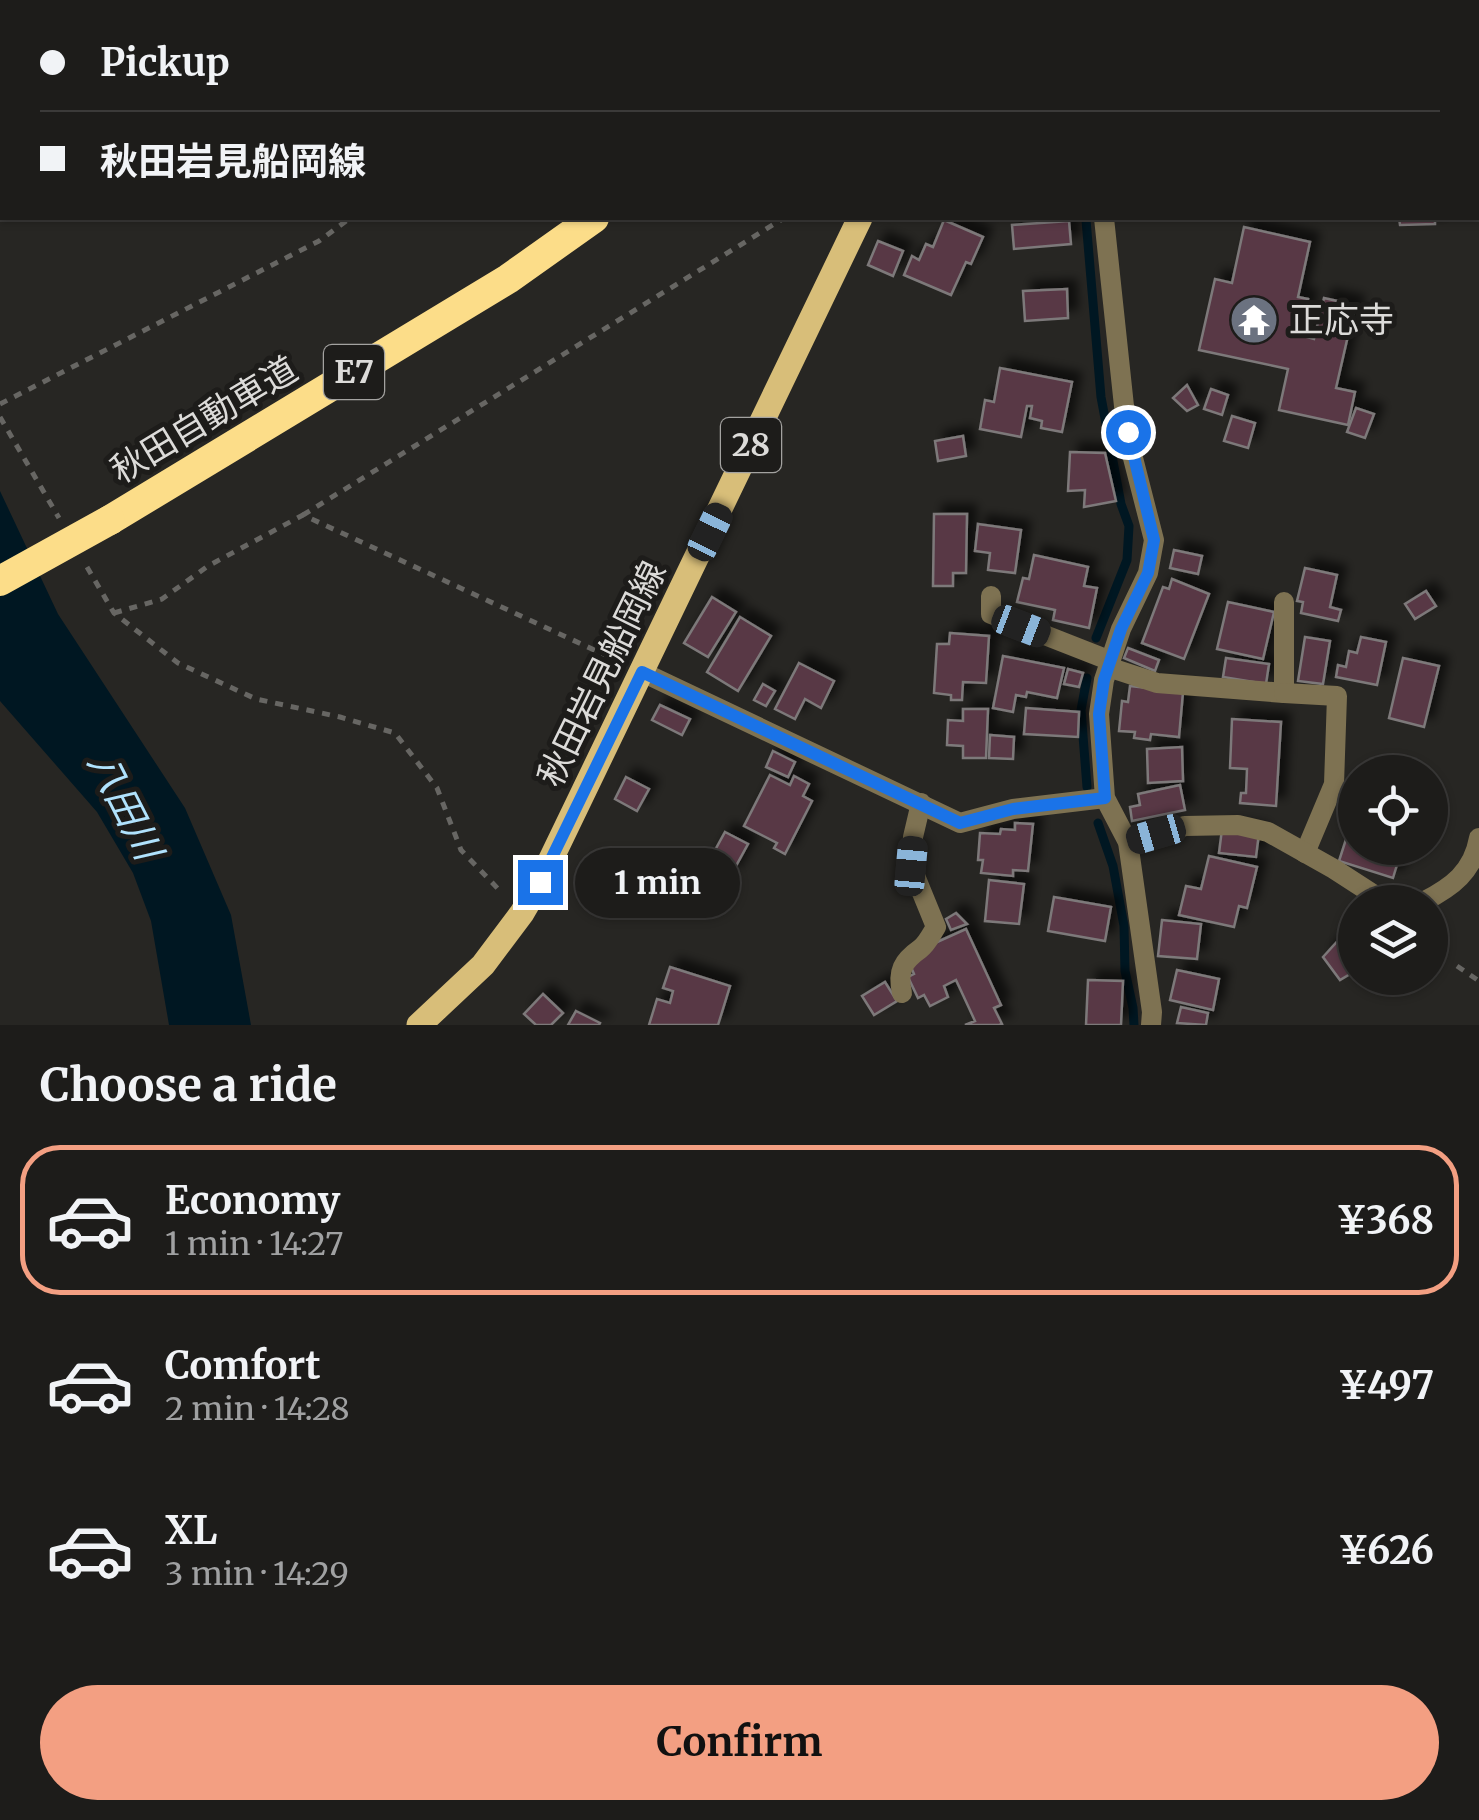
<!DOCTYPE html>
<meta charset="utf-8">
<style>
:root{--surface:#1d1c1a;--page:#2a2927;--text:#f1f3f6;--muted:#a0a1a2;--line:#3b3a39;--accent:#f39f82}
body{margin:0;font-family:Merriweather,"Noto Sans JP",serif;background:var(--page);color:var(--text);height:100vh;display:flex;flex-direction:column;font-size:38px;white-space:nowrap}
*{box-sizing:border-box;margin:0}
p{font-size:32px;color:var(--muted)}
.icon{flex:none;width:55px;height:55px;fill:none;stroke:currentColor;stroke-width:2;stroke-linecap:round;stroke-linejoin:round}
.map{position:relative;height:1025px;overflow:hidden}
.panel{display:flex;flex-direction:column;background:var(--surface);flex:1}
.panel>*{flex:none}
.hud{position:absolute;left:0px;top:0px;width:1480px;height:220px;box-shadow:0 2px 8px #0004,0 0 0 2px var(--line);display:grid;align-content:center;height:220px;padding:0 40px;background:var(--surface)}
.buttons{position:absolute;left:1338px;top:755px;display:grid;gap:20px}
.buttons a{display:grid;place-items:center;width:110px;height:110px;border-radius:50%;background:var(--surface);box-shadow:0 2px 8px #0004,0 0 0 2px var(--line);font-size:50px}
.end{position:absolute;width:45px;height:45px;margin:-22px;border:12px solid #1a73e8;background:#fff;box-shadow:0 0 0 5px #fff}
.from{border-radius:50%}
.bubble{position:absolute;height:70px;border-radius:35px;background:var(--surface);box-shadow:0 2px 8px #0004,0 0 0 2px var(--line);font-size:32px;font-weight:700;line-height:70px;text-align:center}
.car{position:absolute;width:30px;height:60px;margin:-30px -15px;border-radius:12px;box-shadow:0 0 8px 2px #0007;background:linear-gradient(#222 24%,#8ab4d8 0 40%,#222 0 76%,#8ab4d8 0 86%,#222 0)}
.hud b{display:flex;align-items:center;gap:35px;height:95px;font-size:38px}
.hud b+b{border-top:2px solid var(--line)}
.hud i{width:25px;height:25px;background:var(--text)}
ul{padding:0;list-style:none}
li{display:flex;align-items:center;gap:30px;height:150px;margin:0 20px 15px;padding:0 20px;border:5px solid transparent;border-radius:40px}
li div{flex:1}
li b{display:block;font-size:38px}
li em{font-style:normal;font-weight:700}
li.active{border-color:var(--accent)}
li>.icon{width:90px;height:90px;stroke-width:1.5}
h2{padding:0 40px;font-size:45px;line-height:120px}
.button{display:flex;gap:20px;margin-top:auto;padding:20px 40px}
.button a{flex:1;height:115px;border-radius:60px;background:var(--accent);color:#111;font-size:40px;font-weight:700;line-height:115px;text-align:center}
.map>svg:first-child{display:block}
.water{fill:#001722}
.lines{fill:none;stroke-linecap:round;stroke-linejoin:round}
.stream{stroke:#001722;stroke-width:9}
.building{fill:#583845;stroke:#7d797a;stroke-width:2.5;filter:url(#shadow)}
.path{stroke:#676663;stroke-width:5;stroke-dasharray:8 8;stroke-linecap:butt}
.street{stroke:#7e7252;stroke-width:20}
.primary{stroke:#d8be79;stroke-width:25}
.highway{stroke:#fcdd89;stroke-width:30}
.highway-bridge{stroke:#fcdd89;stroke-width:30}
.route{stroke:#1a73e8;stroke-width:12}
.labels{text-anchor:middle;stroke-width:10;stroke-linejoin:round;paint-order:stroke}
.shield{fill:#1d1c1a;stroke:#a3a2a0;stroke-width:2.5}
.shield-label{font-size:32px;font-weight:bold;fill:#dcdbd9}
.poi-label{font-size:35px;fill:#dcdbd9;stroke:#1d1c1a;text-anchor:start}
.street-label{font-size:35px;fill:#dcdbd9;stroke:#1d1c1a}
.water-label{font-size:38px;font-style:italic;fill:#b0e2fd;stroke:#1d1c1a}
</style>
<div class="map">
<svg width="1479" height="1025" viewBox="0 0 1479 1025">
<defs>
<filter id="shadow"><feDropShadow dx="9" dy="-9" stdDeviation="5" flood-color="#0009"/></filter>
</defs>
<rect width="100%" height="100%" fill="#272623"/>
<!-- water -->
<polygon class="water" points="0,491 58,614 185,808 231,915 251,1025 169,1025 151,921 133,873 97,812 0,701"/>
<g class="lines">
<!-- stream -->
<g class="stream">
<polyline points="1478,58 1479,58"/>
<polyline points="1086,220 1101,397 1121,504 1129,526 1127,560 1096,638"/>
<polyline points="1087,678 1081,710 1087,787"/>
<polyline points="1098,823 1113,866 1124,926 1125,971 1133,1008 1134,1025"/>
</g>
</g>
<!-- building -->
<g class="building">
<polygon points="1118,0 1182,0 1181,2 1118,2"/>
<polygon points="1399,218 1435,218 1435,224 1400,225"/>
<polygon points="944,220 983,237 971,264 966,262 951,295 904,275 912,256 919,260 926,244 933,247"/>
<polygon points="1069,221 1071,244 1014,249 1012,225"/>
<polygon points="1244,227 1310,242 1298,297 1308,299 1300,335 1314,339 1324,298 1355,305 1336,388 1355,392 1348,425 1279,410 1288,369 1199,350 1215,279 1232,283"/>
<polygon points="878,241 903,251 893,276 868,265"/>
<polygon points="1067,289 1068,318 1025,321 1023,291"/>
<polygon points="1000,368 1072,382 1062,432 1041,428 1042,421 1030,418 1032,406 1027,406 1021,437 980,429 985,400 994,402"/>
<polygon points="1187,385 1198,405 1187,411 1173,398"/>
<polygon points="1211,389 1228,395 1222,415 1204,409"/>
<polygon points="1356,408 1374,414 1365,438 1347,432"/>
<polygon points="1232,416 1255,423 1248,448 1224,441"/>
<polygon points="963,436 966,456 938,461 935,441"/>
<polygon points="1070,452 1105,453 1116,501 1084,507 1085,490 1068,491"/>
<polygon points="934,514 967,514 966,573 953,573 953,586 933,586"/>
<polygon points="978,524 1021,530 1015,573 988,570 990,553 975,551"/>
<polygon points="1174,550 1202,556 1198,574 1170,568"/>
<polygon points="1034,555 1088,567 1084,586 1097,588 1089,628 1053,620 1055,610 1017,602 1023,578 1029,579"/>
<polygon points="1305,568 1337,575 1330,607 1341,610 1338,621 1301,613 1303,602 1297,601"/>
<polygon points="1172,579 1209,594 1184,659 1142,643 1163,587 1169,589"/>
<polygon points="1426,591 1436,606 1415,619 1405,604"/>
<polygon points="712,597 736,612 708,657 684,643"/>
<polygon points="1228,602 1274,612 1263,659 1217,649"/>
<polygon points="740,617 771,636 738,691 707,672"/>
<polygon points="950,633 989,636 986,683 963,682 962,700 951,700 951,695 934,693 937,644 949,644"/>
<polygon points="1305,637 1330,641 1323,684 1298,681"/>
<polygon points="1361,637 1386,642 1377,685 1336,677 1338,665 1346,667 1349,651 1357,653"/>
<polygon points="1128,648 1159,660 1155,671 1124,658"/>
<polygon points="1003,656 1064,668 1057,698 1027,692 1026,697 1016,695 1013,712 993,708"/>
<polygon points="1226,658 1269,664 1266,684 1223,677"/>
<polygon points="1403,658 1439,666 1424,727 1389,718"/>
<polygon points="799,663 834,681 821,708 805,699 795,719 775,709"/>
<polygon points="1068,669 1083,673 1079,687 1064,684"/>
<polygon points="763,684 775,691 766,706 754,700"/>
<polygon points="1130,686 1183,692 1179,737 1151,734 1150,740 1134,738 1135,732 1119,731 1122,701 1128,702"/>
<polygon points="660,705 690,719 682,735 652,720"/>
<polygon points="1026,708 1079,712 1078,737 1024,734"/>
<polygon points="963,709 988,709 986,758 963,758 963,746 947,745 948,720 963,721"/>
<polygon points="1232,719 1281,722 1276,806 1240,803 1241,793 1246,793 1247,769 1230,768"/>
<polygon points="990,735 1014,737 1013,759 989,758"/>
<polygon points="1182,747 1183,781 1148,783 1147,749"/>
<polygon points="773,751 795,762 788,777 766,767"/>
<polygon points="770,775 790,785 794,776 809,784 803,796 812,801 785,854 774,848 777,843 744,826"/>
<polygon points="626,777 649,789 637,811 615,799"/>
<polygon points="1180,785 1185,810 1132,821 1130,807 1140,805 1138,794"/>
<polygon points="1015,823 1033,824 1028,871 1013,870 1013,876 981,873 983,860 978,860 980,833 1000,834 1001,829 1015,830"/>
<polygon points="1222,829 1259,833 1256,857 1219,853"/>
<polygon points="725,832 748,844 731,875 708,863"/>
<polygon points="1348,833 1355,835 1355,848 1402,848 1393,878 1339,861"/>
<polygon points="1209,856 1257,867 1247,908 1239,906 1234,927 1179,915 1186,886 1201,889"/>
<polygon points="989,880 1024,884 1019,924 985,921"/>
<polygon points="1054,897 1111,907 1105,941 1048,931"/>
<polygon points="956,913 967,924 951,930 946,919"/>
<polygon points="1162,920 1201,924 1197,959 1158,956"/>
<polygon points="1355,922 1355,971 1340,980 1323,957"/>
<polygon points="966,929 1001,1005 994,1008 1002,1024 999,1025 965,1025 975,1021 956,980 944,986 948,997 930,1006 924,995 918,998 908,977 914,974 906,956"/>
<polygon points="670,967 730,986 718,1025 649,1025 657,999 670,1003 673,991 663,988"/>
<polygon points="1177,970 1219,979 1213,1010 1170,1000"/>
<polygon points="1380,978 1424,978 1386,993"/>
<polygon points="1088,980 1123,981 1121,1025 1086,1025"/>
<polygon points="885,982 897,1001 874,1015 862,996"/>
<polygon points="543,994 563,1013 551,1025 536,1025 524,1014"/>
<polygon points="1181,1007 1208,1013 1206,1025 1177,1023"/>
<polygon points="576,1011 600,1023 599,1025 568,1025"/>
</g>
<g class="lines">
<!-- path -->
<g class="path">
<polyline points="639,2 642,0"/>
<polyline points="0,404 319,241 350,218"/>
<polyline points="0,417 59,518"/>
<polyline points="303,515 784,218"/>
<polyline points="87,567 114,613 178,663 256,699 340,717 395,733 437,788 461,850 502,893"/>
<polyline points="114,613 162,599 208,566 303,515 618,661"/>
<polyline points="1457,966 1479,981"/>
</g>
<!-- street -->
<g class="street">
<polyline points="1077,0 1077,2"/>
<polyline points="1478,141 1479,141"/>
<polyline points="1104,218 1124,406 1133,458 1154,540 1148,573 1121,629 1104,680 1099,714 1105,798 1128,842 1152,1012 1151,1025"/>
<polyline points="991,596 991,614 1111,661"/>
<polyline points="1108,667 1157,683 1284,693 1284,602"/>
<polyline points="642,672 960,823 1013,809 1105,798"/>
<polyline points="1284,693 1337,696 1334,784 1305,853"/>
<polyline points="1128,842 1185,826 1238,825 1268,832 1334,869 1385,902"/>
<path d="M1423,902C1452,887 1473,872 1479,838"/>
<polyline points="1430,946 1437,954"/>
<path d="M902,993C897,971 903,961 920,949C927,944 931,935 936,927L911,866L913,837L921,803"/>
</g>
<!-- primary -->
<g class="primary">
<polyline points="970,2 971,0"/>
<polyline points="419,1025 483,965 522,913 540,882 860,218"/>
</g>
<!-- highway -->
<g class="highway">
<polyline points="894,2 898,0"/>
<polyline points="110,520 508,279 594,218"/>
</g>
<!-- highway-bridge -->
<polyline class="highway-bridge" points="0,581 110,520"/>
</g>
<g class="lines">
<!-- route -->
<polyline class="route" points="540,882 642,672 960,823 1013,809 1105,798 1099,714 1104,680 1121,629 1148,573 1154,540 1128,432"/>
</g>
<!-- icons -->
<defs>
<g id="temple-disc" transform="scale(2.5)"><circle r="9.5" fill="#6b7280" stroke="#1d1c1a"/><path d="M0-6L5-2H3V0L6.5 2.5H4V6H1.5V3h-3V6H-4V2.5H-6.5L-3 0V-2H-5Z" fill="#fff"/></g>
</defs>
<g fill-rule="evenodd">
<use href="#temple-disc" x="1254" y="320"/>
</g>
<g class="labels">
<!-- shield labels -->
<g class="shield">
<rect x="324" y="345" width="60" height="54" rx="8"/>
<rect x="721" y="418" width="60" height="54" rx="8"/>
</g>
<g class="shield-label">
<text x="354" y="383">E7</text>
<text x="751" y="456">28</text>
</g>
<!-- poi labels -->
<g class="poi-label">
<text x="1289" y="332">正応寺</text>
</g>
<!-- street labels -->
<g class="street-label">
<text transform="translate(204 420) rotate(-31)" y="12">秋田自動車道</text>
<text transform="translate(602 674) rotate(-64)" y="12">秋田岩見船岡線</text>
</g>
<!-- water labels -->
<g class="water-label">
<text transform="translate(125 806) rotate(63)" y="13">八田川</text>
</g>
</g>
</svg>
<div class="buttons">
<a><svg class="icon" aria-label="locate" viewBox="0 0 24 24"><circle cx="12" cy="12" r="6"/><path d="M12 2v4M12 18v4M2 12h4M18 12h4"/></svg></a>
<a><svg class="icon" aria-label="layers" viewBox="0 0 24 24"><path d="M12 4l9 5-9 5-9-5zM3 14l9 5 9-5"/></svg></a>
</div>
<i class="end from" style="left:1128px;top:432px"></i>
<i class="end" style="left:540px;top:882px"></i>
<div class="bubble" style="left:575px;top:848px;width:165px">1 min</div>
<i class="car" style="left:710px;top:532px;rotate:26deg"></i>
<i class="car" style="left:1021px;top:626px;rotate:111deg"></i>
<i class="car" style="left:1156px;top:834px;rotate:254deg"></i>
<i class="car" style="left:911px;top:866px;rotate:5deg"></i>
<div class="hud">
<b><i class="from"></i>Pickup</b>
<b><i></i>秋田岩見船岡線</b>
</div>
</div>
<section class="panel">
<h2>Choose a ride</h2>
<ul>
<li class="active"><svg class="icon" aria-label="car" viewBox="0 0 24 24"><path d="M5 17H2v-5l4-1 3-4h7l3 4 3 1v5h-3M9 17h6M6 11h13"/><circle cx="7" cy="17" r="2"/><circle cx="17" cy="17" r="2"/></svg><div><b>Economy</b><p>1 min · 14:27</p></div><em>¥368</em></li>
<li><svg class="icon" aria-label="car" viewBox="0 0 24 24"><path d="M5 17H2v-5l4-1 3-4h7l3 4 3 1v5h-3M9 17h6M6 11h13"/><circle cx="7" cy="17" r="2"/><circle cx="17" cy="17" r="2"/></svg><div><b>Comfort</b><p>2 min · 14:28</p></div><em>¥497</em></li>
<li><svg class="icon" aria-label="car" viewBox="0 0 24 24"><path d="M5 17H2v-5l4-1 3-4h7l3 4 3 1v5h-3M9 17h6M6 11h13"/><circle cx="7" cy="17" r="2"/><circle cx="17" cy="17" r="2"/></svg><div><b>XL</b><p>3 min · 14:29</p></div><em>¥626</em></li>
</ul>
<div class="button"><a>Confirm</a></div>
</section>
